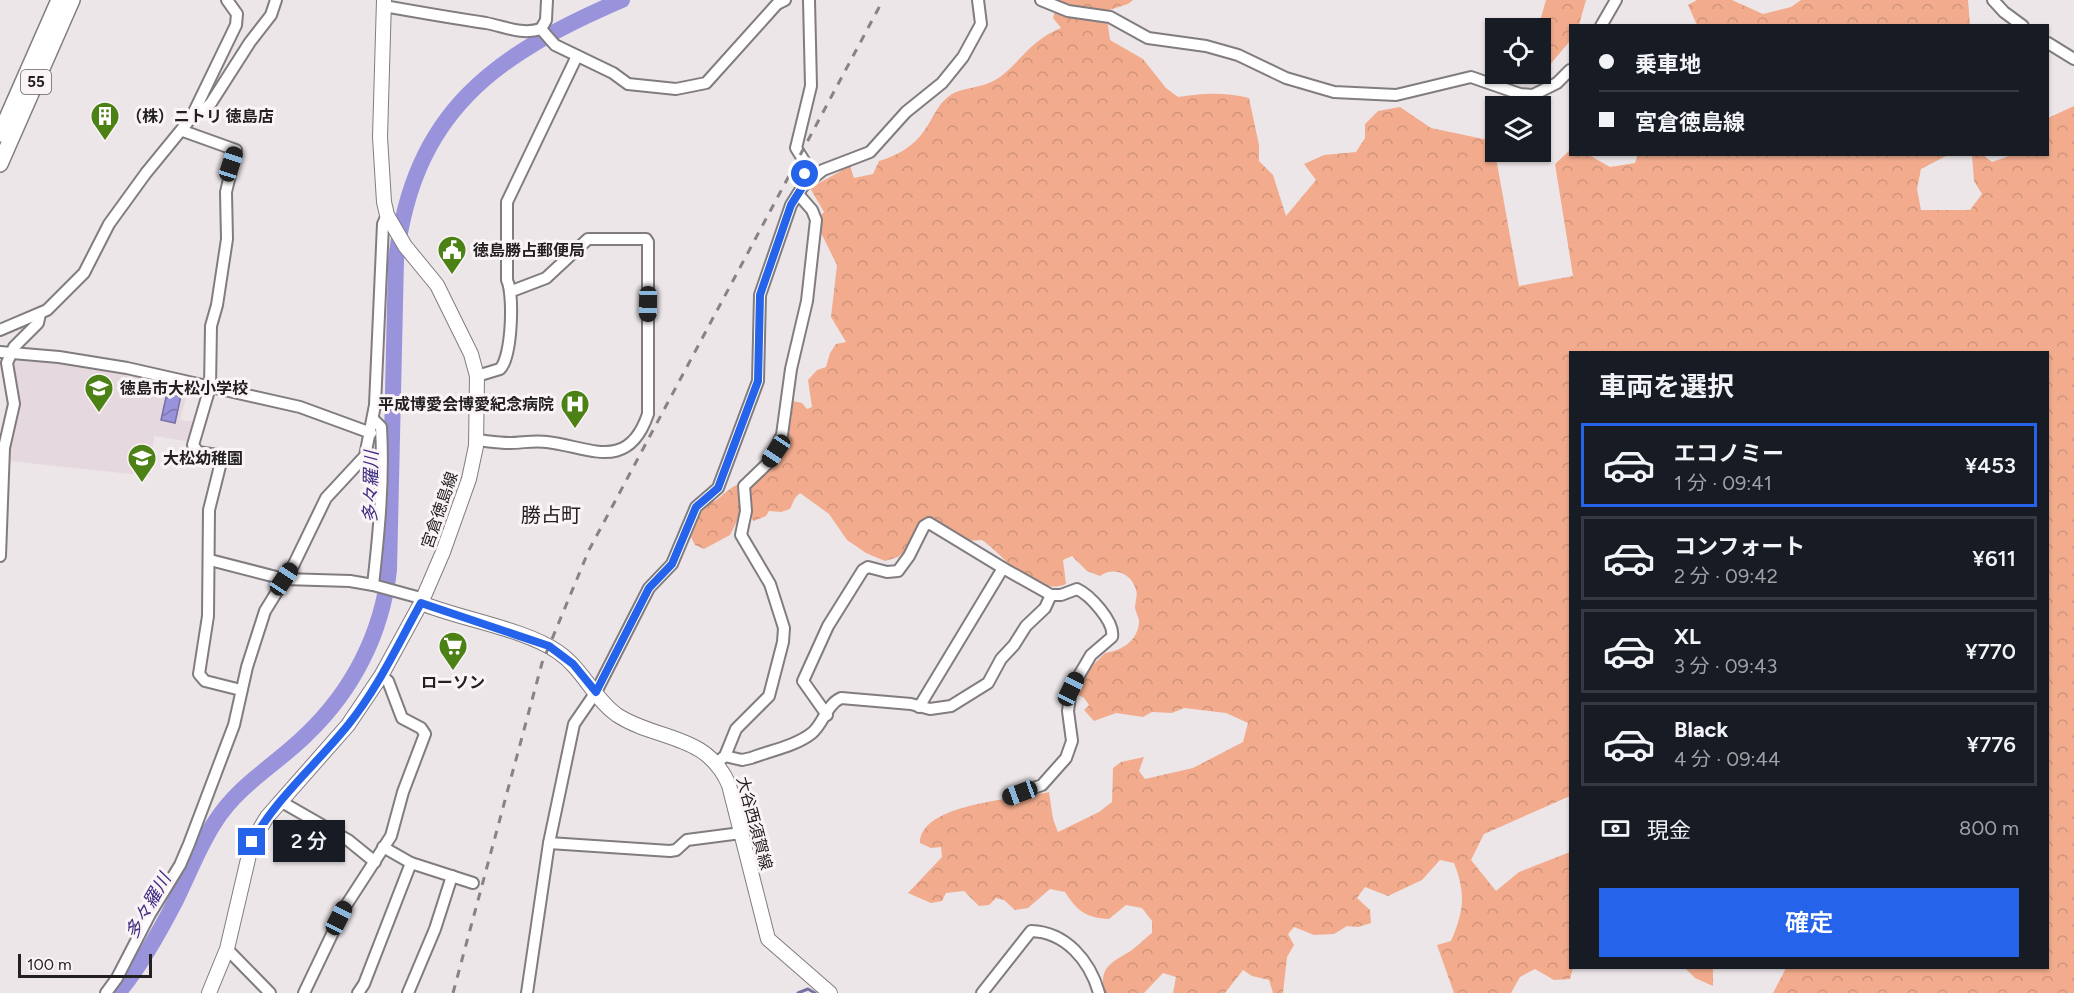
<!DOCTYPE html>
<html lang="ja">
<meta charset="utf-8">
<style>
:root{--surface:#171b24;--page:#20242c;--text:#f1f3f6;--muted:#9ea1a6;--line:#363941;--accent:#2563eb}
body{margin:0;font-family:Figtree,"Noto Sans JP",sans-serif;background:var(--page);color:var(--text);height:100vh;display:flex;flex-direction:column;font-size:22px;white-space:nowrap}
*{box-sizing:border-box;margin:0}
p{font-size:20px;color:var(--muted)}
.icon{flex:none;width:33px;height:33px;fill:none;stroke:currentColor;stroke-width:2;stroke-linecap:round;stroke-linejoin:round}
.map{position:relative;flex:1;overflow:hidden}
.drawer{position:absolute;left:1569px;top:351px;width:480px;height:618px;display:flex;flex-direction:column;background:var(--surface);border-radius:0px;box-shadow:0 2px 4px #0004}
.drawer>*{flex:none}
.banner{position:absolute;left:1569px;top:24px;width:480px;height:132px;border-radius:0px;box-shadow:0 2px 4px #0004;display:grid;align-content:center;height:132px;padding:0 30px;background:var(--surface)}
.buttons{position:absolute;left:1485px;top:18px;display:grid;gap:12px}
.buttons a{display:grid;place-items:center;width:66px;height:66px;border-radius:0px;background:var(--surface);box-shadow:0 2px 4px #0004;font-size:30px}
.scale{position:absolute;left:18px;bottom:15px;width:134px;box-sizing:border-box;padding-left:6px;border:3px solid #232021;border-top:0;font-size:16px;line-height:21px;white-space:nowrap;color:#232021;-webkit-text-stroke:4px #faf4f7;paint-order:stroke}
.end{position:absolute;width:27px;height:27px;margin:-14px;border:8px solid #2563eb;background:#fff;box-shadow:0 0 0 3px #fff}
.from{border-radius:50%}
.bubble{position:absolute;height:42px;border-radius:0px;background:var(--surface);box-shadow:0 2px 4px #0004;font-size:20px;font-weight:600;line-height:42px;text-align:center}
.car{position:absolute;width:18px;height:36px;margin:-18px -9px;border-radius:8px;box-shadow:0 0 4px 2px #0007;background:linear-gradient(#222 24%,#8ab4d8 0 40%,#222 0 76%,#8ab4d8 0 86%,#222 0)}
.banner b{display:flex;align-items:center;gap:21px;height:57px;font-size:22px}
.banner b+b{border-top:2px solid var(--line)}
.banner i{width:15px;height:15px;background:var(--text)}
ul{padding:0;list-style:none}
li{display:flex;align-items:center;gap:18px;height:84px;margin:0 12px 9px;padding:0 18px;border:3px solid var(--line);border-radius:0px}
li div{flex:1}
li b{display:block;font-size:22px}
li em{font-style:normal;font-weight:600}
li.current{border-color:var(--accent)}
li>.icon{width:54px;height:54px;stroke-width:1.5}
h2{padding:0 30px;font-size:27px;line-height:72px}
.pay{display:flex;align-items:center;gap:15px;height:66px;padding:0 30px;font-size:22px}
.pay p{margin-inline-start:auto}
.primary-button{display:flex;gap:12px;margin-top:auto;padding:12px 30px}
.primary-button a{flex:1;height:69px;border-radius:0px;background:var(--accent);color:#fff;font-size:24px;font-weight:600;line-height:69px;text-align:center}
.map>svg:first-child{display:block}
.built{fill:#e6d8df}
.forest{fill:url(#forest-crowns)}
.water{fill:url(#water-waves);stroke:#7670a4;stroke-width:1.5}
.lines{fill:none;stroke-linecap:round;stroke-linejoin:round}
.stream{stroke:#7670a4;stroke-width:3}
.river{stroke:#9993dc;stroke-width:16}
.minor-casing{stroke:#817c7f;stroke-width:14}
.major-casing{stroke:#817c7f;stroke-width:16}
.highway-casing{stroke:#817c7f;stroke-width:18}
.minor{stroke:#fff;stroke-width:10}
.major{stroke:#fff;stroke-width:14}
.highway{stroke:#fff;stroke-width:15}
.rail{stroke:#878284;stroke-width:3;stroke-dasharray:8 8;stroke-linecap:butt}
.route{stroke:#2563eb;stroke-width:8}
.labels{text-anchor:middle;stroke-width:6;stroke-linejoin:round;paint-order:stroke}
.shield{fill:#faf4f7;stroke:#646061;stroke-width:1.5}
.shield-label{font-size:15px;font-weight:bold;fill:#232021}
.poi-label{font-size:16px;font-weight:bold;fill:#232021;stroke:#faf4f7;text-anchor:start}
.street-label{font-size:16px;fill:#232021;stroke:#faf4f7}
.water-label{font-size:18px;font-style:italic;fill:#3d2c80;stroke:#faf4f7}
.quarter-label{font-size:20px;fill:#232021;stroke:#faf4f7}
</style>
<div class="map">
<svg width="2074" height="993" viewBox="0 0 2074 993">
<defs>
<pattern id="forest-crowns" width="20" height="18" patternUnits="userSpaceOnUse" patternTransform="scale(1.5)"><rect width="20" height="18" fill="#f2ac8d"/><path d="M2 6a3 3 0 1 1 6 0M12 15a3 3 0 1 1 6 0" fill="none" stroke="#cf9479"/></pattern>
<pattern id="water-waves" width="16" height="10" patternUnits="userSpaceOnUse" patternTransform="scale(1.5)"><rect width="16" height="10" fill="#9993dc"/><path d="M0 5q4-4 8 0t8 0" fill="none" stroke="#7c78b2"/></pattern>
</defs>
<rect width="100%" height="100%" fill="#ece6e9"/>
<!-- built -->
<polygon class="built" points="16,357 100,367 167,380 167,386 188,390 180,420 197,422 191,442 154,436 150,476 9,461 13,422 9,369"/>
<!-- forest -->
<g class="forest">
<path d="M1057,0H1133L1128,4L1106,11L1110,40L1143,59L1166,88L1178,97C1202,93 1225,92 1249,98L1259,145V161L1273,175L1286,216L1316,180L1304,164L1324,155L1356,152L1365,138V124L1378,111L1400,107L1431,128L1493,141L1519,286L1573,276L1555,164L1570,150V154L1589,155L1610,167L1635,163L1638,154L1948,155L1921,169L1917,189L1921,210H1970L1982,194L1974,181L1972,156L1983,155L1992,162L2012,155L2048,154V118L2074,106V993H1773L1786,968H2048V352H1570V796L1484,834L1471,860L1496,891L1519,872L1570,852V968H1573L1570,979L1554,980L1535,969L1520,977L1511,993H1454L1437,945L1451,941C1464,911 1466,894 1454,863L1440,860L1422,880L1388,896L1365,887L1357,898L1370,910L1371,923L1358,927L1347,926L1334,934L1314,935L1294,927L1288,934L1294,945L1287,957L1283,993H1273L1269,980L1252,976L1243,970L1225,993H1173L1176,977L1163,973L1144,993H1105C1098,969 1110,963 1129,952C1137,947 1144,939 1152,933V921L1142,908L1126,905L1109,919C1086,918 1077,911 1065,892L1050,889L1028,908L1015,910L1004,900L996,898L989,905L979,906L964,891L946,893L942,901L931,903L908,893L942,857L941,847L931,848L920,843C920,803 1018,799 1049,792L1053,819L1058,832L1099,812L1112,802L1113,768L1121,762L1144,757L1139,771L1145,779L1193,768L1243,742L1248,723L1226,713L1184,708L1172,713L1152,712L1143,717L1116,713L1094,721L1084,710L1089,705L1084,698L1075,693L1089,669L1105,653C1121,651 1138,641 1139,622C1139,617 1136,613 1135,608C1135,602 1138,595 1136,590C1132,573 1113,566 1100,576L1087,571L1072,556L1063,560L1066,584C1033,597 1006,557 982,540L966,541L935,523L898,557L885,561L866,553L847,540L829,514L800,493L795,498L790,509L781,512L769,511L766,516L754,521L748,515H740L730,535L704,549L695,545L691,537L700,514L711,500L715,501C723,495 730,488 738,484C762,470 776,470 781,439L789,434L793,401L802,403L807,409L812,407L808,380L817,370L826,367L830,353L836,344L846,342L831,317L837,265L821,233L819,217L824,212L810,188L850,166L854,178L873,174L879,161C896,156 913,147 924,131C933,119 938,102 952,94C967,86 983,89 1000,77C1024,58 1030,41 1061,28L1053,18Z"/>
<polygon points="1546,0 1586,0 1579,25 1570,26 1570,41 1548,67 1540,21"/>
<polygon points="1697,0 1732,0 1763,14 1791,7 1801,0 1968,0 1970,25 1697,25 1688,5"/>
<polygon points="1685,968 1713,968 1713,986 1695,978"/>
</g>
<!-- water -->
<polygon class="water" points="168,388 182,391 175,423 161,420"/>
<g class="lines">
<!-- stream -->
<polyline class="stream" points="798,993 808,989 815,993"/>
<!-- river -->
<path class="river" d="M118,993C141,966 160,931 176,900C189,874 199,846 215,822C239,784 276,765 307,734C353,690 382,633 389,570L396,260C413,112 494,55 622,0"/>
<!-- minor casing -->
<g class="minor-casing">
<g id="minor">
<polyline points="1041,0 1068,11 1110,17 1148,38 1206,46 1238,55 1286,78 1334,92 1396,95 1471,77 1520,94 1533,95 1557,83 1570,70"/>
<polyline points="1993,0 2004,12 2023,26"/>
<path d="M384,6C418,12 452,18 486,23C506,27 522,35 541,29L555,45L613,73L628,84L676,89L706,83L777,4L785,0"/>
<polyline points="1601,26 1616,0"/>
<polyline points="541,29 546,20 547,0"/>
<polyline points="2048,43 2074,59"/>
<polyline points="195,111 203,111 211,103 250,42 271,15 276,0"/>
<polyline points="183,131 236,150 226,192 227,239 217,305 211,326 210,387 193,445 198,452 217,455 221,462 209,510 208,616 199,674 205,681 241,690"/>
<polyline points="803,186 823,170 870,152 906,112 942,83 963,57 981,24 978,0"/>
<polyline points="0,330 47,310 84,273 109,224 146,173 191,118 236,25 237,14 227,0"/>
<polyline points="0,352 59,357 127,368 300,407 371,433"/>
<path d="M477,376L500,369C512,357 514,295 507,280V202L577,56"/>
<path d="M373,419L381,427C384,480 379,532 373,585"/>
<path d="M476,440C487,441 498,443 509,443C522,443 534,440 547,442C589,447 628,473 648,414V242L646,239H588L546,278L512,291"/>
<polyline points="0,556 4,448 14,404 7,363 14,347 38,323 40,314"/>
<polyline points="210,560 284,579 350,581 373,585 417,597 421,603"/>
<polyline points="1003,568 1051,595"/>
<polyline points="827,715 803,681 828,626 863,570 868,567 887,572 898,571 909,556 924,526 929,523 1003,568 919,707"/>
<path d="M725,756L742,760L751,758C769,751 796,746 812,733C823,724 827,704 841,698L911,704L930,709L951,706L988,683L1001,659L1014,645L1026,626L1045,608L1051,595H1061L1077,589C1090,595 1115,622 1112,637L1091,655L1071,689L1068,711L1072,741L1066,758L1042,785L1009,797"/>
<polyline points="720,760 725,756 736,729 769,696 783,642 784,628 770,584 741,535 746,511 744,486 768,463 782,435 791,369 807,301 816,220 812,210 798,194"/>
<polyline points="280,801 348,840 375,862"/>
<polyline points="549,843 670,851 676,850 687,840 741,833"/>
<polyline points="383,847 411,863 473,883"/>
<polyline points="227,949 270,993"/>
<polyline points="106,993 117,978 150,914 180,865 189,844 234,725 247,667 265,611 294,564 326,498 365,456 375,405 383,224 387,215"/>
<polyline points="304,993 345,907 391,836 403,792 425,734 421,728 402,718 388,681 381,676"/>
<polyline points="358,993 364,984 411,863"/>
<polyline points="408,993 435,929 452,876"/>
<polyline points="527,993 549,843 574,724 596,692 649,588 672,564 696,507 718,488 758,381 760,295 791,205 803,186 806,164 796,148 811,86 809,0"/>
<path d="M982,993L1031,931C1066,932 1090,961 1099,993"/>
</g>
</g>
<!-- major casing -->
<g class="major-casing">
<g id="major">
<path d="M421,603C460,619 525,629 558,652C583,669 594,699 617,715C657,741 707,733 729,785L768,939L830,993"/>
<polyline points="209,993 227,949 252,842 267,817 348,725 381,676 421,603 443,552 469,479 476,446 477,376 471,354 437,285 405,246 387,215 384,202 380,137 384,0"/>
</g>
</g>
<!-- highway casing -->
<g class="highway-casing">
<g id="highway">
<polyline points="0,134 59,0"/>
<polyline points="0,164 72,0"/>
</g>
</g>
<!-- minor -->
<use href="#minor" class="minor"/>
<!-- major -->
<use href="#major" class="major"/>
<!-- highway -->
<use href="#highway" class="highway"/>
<!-- rail -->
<polyline class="rail" points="453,993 542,663 589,550 883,0"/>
</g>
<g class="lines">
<!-- route -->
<path class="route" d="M252,842C277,797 316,765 348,725C378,688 398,644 421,603L549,646L573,664L596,692L649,588L672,564L696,507L718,488L758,381L760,295L791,205L803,186L805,174"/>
</g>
<!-- icons -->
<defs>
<g id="building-pin" transform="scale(1.5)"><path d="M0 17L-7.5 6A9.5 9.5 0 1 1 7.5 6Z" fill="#4c8115" stroke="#faf4f7"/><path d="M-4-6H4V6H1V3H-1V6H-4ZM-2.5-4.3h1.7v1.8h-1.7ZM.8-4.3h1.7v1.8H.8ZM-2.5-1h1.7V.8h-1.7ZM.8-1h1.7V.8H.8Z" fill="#fff"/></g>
<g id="civic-pin" transform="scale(1.5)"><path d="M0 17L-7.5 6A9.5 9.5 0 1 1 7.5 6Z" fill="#4c8115" stroke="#faf4f7"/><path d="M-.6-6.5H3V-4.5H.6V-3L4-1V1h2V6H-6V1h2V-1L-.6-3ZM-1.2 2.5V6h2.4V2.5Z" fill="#fff"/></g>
<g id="school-pin" transform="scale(1.5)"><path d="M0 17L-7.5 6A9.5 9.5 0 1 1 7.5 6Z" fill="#4c8115" stroke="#faf4f7"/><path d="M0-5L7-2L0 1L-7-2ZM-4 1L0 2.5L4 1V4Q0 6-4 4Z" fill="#fff"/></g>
<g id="hospital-pin" transform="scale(1.5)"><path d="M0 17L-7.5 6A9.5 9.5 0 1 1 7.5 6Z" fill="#4c8115" stroke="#faf4f7"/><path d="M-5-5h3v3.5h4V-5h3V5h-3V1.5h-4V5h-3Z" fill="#fff"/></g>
<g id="supermarket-pin" transform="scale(1.5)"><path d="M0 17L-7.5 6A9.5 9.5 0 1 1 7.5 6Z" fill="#4c8115" stroke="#faf4f7"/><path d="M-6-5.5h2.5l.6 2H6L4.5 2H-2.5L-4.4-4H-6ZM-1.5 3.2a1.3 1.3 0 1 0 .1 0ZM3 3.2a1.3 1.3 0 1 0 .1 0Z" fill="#fff"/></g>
</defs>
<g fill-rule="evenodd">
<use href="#building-pin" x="105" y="116"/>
<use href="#civic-pin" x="452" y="250"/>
<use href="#school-pin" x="99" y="388"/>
<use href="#hospital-pin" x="575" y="404"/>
<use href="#school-pin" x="142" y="458"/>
<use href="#supermarket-pin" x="453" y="646"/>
</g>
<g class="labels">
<!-- shield labels -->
<rect class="shield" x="21" y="70" width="30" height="24" rx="4.5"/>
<g class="shield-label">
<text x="36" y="87">55</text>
</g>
<!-- poi labels -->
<g class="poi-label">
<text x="126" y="122">（株）ニトリ 徳島店</text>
<text x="473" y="256">徳島勝占郵便局</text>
<text x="120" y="394">徳島市大松小学校</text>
<text x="554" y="410" text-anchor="end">平成博愛会博愛紀念病院</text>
<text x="163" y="464">大松幼稚園</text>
<text x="453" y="688" text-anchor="middle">ローソン</text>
</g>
<!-- street labels -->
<g class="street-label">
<text transform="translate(439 510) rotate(-71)" y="6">宮倉徳島線</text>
<text transform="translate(755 823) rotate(75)" y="6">大谷西須賀線</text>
</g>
<!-- water labels -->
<g class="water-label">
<text transform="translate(371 487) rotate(-89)" y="6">多々羅川</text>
<text transform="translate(148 906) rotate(-60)" y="6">多々羅川</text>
</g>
<!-- quarter labels -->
<g class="quarter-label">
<text x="551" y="522">勝占町</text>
</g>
</g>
</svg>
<div class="buttons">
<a><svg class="icon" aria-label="locate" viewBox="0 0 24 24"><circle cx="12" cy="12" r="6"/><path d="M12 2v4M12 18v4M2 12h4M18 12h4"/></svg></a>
<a><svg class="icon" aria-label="layers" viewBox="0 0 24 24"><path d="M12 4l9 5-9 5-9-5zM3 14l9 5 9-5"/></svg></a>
</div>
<div class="scale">100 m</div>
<i class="end from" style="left:805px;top:174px"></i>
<i class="end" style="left:252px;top:842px"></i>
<div class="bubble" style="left:273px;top:820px;width:72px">2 分</div>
<i class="car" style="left:231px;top:164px;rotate:18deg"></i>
<i class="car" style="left:648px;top:304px;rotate:181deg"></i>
<i class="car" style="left:776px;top:451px;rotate:214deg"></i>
<i class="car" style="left:284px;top:579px;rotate:34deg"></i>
<i class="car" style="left:1071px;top:689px;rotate:26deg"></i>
<i class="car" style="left:1020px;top:793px;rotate:250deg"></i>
<i class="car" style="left:339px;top:918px;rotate:27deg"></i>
<div class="banner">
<b><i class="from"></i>乗車地</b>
<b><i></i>宮倉徳島線</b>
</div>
<section class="drawer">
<h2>車両を選択</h2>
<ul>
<li class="current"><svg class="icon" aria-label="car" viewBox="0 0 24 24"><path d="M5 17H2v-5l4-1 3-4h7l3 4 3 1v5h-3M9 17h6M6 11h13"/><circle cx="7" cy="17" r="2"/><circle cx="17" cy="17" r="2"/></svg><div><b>エコノミー</b><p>1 分 · 09:41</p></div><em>¥453</em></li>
<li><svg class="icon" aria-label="car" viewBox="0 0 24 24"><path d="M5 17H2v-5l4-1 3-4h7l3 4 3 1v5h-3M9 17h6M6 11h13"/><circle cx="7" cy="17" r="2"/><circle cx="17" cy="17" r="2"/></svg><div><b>コンフォート</b><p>2 分 · 09:42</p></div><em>¥611</em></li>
<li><svg class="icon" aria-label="car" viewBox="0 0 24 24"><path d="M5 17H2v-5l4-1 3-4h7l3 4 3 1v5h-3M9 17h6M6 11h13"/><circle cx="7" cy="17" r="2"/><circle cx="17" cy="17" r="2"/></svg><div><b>XL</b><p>3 分 · 09:43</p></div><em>¥770</em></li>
<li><svg class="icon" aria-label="car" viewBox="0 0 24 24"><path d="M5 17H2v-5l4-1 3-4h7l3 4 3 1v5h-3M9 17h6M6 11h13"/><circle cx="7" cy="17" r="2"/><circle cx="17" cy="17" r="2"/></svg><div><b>Black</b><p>4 分 · 09:44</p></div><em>¥776</em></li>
</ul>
<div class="pay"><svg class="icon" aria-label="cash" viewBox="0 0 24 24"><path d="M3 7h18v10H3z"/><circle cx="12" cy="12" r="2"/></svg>現金<p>800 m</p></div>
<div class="primary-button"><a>確定</a></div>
</section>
</div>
